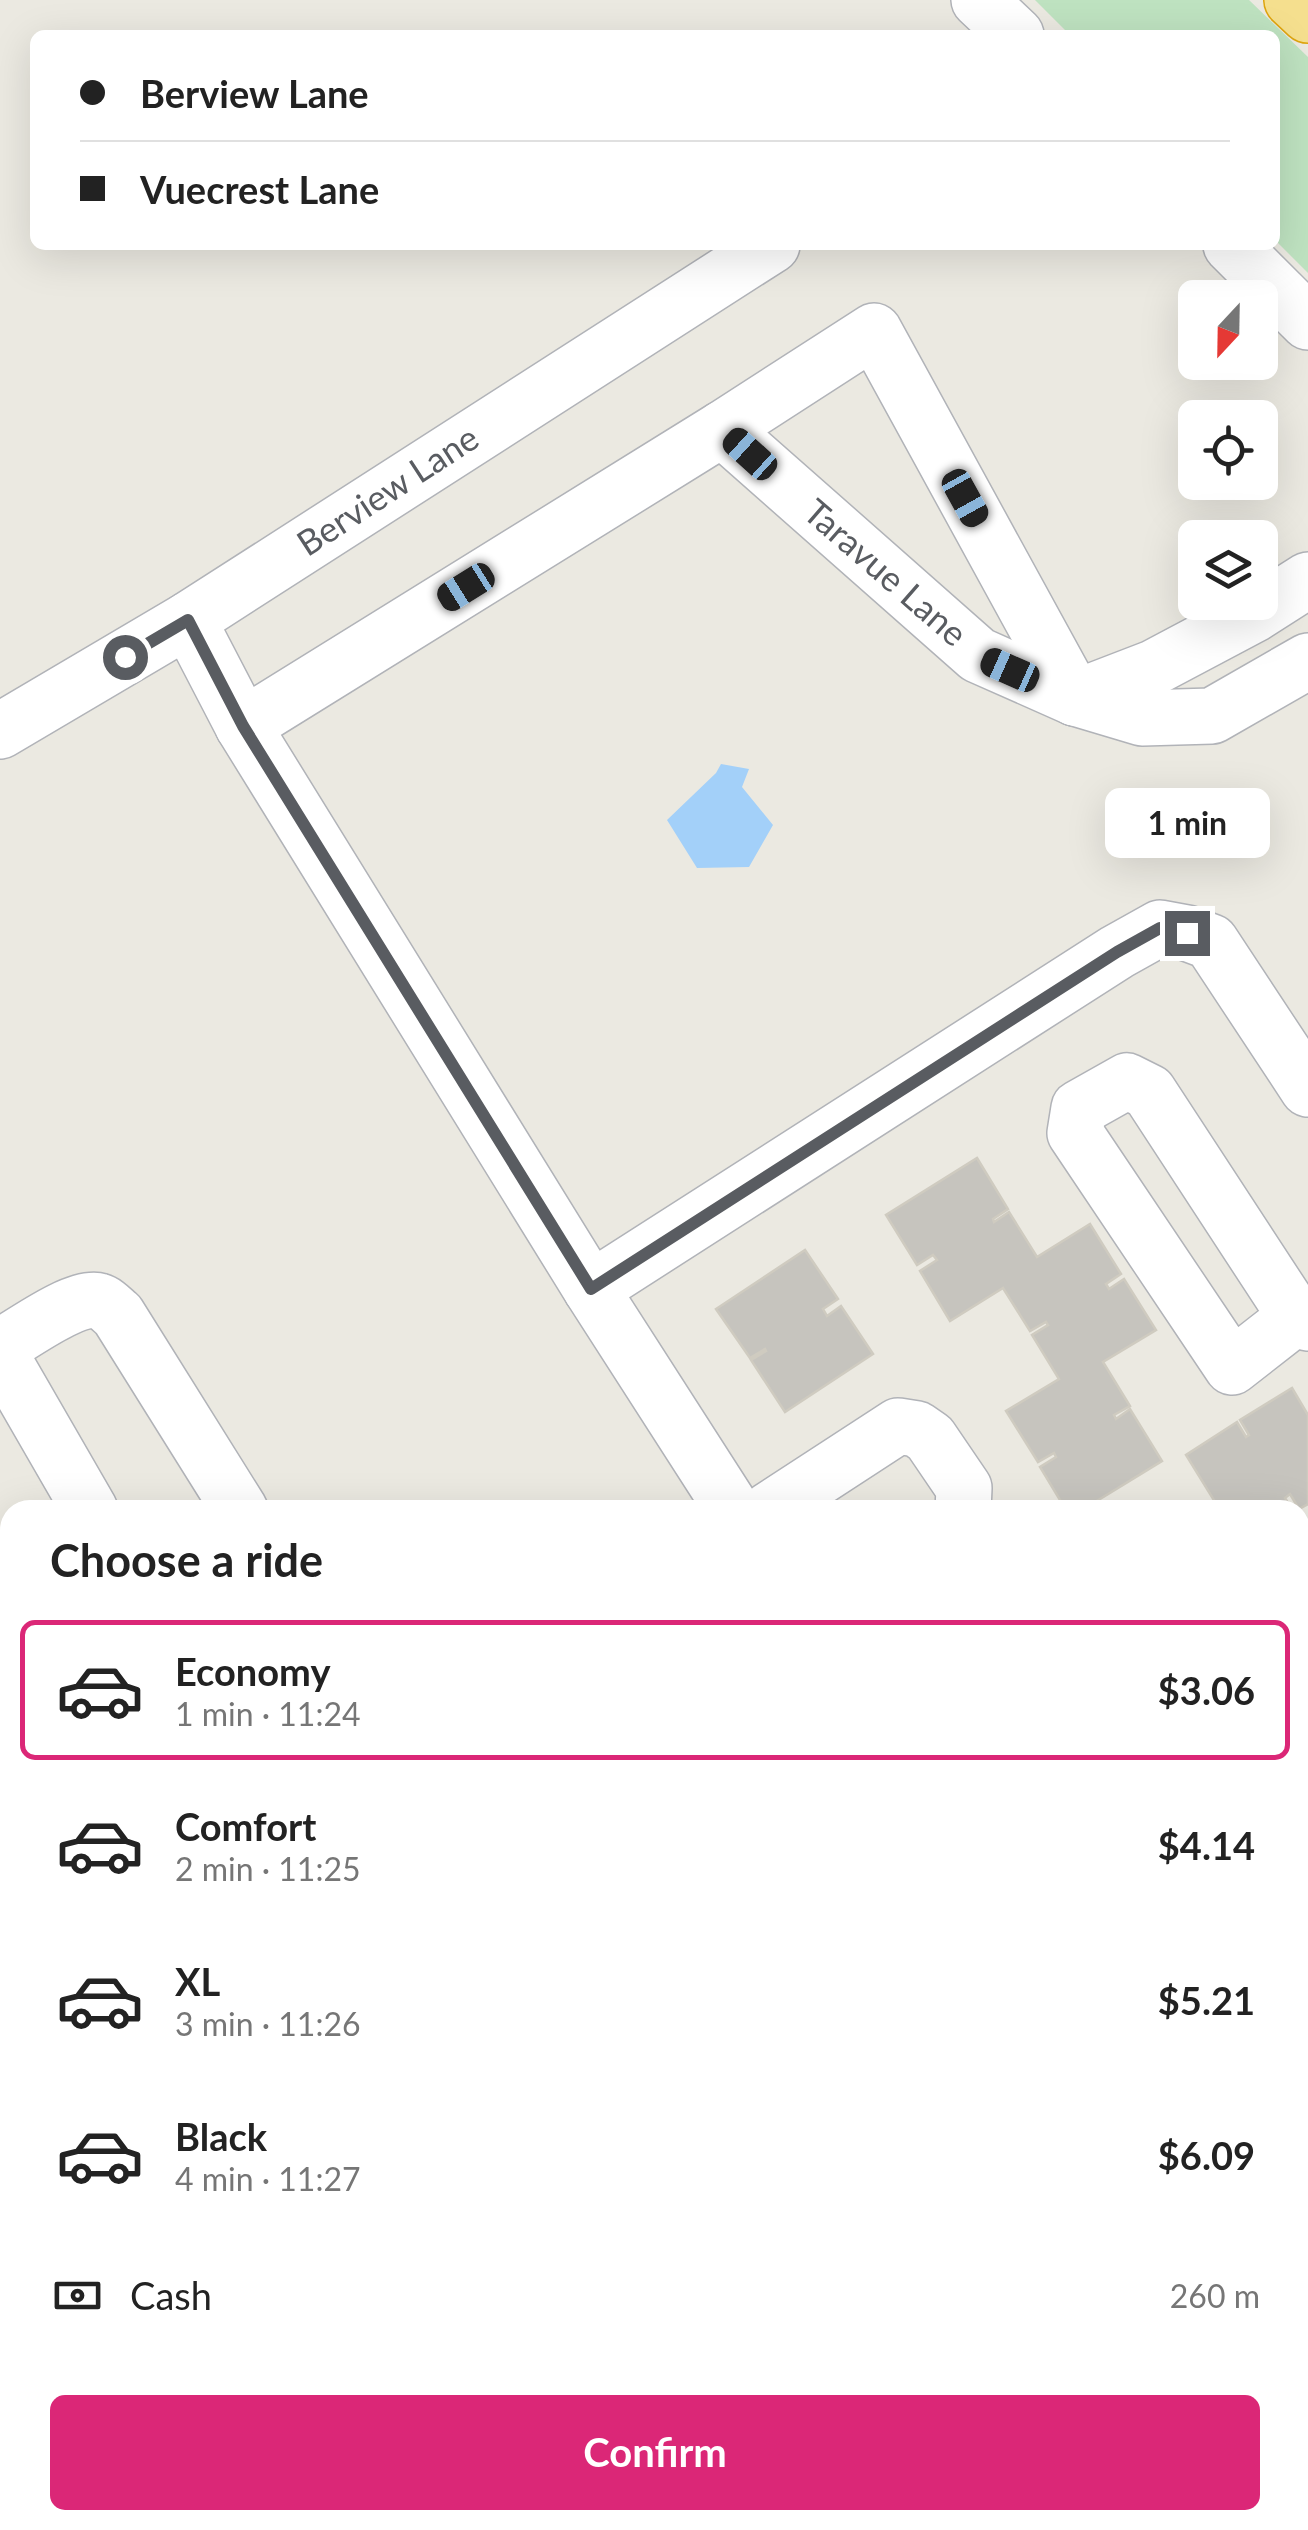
<!DOCTYPE html>
<meta charset="utf-8">
<style>
:root{--surface:#fff;--page:#f6f6f6;--text:#222;--muted:#767676;--line:#e0e0e0;--accent:#db2777}
body{margin:0;font-family:Lato,sans-serif;background:var(--page);color:var(--text);height:100vh;display:flex;flex-direction:column;font-size:38px;white-space:nowrap}
*{box-sizing:border-box;margin:0}
p{font-size:32px;color:var(--muted)}
.icon{flex:none;width:55px;height:55px;fill:none;stroke:currentColor;stroke-width:2;stroke-linecap:round;stroke-linejoin:round}
.map{position:relative;flex:1;overflow:hidden}
.panel{position:absolute;left:0px;top:1500px;width:1310px;height:1030px;display:flex;flex-direction:column;background:var(--surface);border-radius:30px 30px 0 0;box-shadow:0 10px 40px #0002}
.panel>*{flex:none}
.hud{position:absolute;left:30px;top:30px;width:1250px;height:220px;border-radius:15px;box-shadow:0 10px 40px #0002;display:grid;align-content:center;height:220px;padding:0 50px;background:var(--surface)}
.needle{width:65px;rotate:202deg}
.fabs{position:absolute;left:1178px;top:280px;display:grid;gap:20px}
.fabs a{display:grid;place-items:center;width:100px;height:100px;border-radius:15px;background:var(--surface);box-shadow:0 10px 40px #0002;font-size:50px}
.end{position:absolute;width:45px;height:45px;margin:-22px;border:12px solid #595c61;background:#fff;box-shadow:0 0 0 5px #fff}
.from{border-radius:50%}
.bubble{position:absolute;height:70px;border-radius:15px;background:var(--surface);box-shadow:0 10px 40px #0002;font-size:32px;font-weight:700;line-height:70px;text-align:center}
.car{position:absolute;width:30px;height:60px;margin:-30px -15px;border-radius:12px;box-shadow:0 0 8px 2px #0007;background:linear-gradient(#222 24%,#8ab4d8 0 40%,#222 0 76%,#8ab4d8 0 86%,#222 0)}
.hud b{display:flex;align-items:center;gap:35px;height:95px;font-size:38px}
.hud b+b{border-top:2px solid var(--line)}
.hud i{width:25px;height:25px;background:var(--text)}
ul{padding:0;list-style:none}
li{display:flex;align-items:center;gap:30px;height:140px;margin:0 20px 15px;padding:0 30px;border:5px solid transparent;border-radius:15px}
li div{flex:1}
li b{display:block;font-size:38px}
li em{font-style:normal;font-weight:700}
li.current{border-color:var(--accent)}
li>.icon{width:90px;height:90px;stroke-width:1.5}
h2{padding:0 50px;font-size:45px;line-height:120px}
.pay{display:flex;align-items:center;gap:25px;height:110px;padding:0 50px;font-size:38px}
.pay p{margin-inline-start:auto}
.cta{display:flex;gap:20px;margin-top:auto;padding:20px 50px}
.cta a{flex:1;height:115px;border-radius:15px;background:var(--accent);color:#fff;font-size:40px;font-weight:700;line-height:115px;text-align:center}
.map>svg:first-child{display:block}
.green{fill:#bee2c0}
.water{fill:#a3d0f9}
.building{fill:#c6c4be;stroke:#cfcbc0;stroke-width:2.5}
.lines{fill:none;stroke-linecap:round;stroke-linejoin:round}
.minor-casing{stroke:#b1b3b8;stroke-width:58}
.highway-casing{stroke:#dea50f;stroke-width:58}
.minor{stroke:#fff;stroke-width:55}
.highway{stroke:#f5df8e;stroke-width:55}
.route{stroke:#595c61;stroke-width:12}
.labels{text-anchor:middle;stroke-width:9;stroke-linejoin:round;paint-order:stroke}
.street-label{font-size:35px;fill:#595c61;stroke:#fff}
</style>
<div class="map">
<svg width="1308" height="2530" viewBox="0 0 1308 2530">
<rect width="100%" height="100%" fill="#ebe9e1"/>
<!-- green -->
<g class="green">
<polygon points="1035,0 1249,0 1308,57 1308,273 1275,240 1275,35 1070,35"/>
<polygon points="657,2520 1091,2520 1077,2530 663,2530"/>
</g>
<!-- water -->
<polygon class="water" points="721,764 749,769 742,787 773,825 749,867 697,868 667,820 716,773"/>
<!-- building -->
<g class="building">
<polygon points="977,1158 1008,1209 993,1219 994,1222 1009,1212 1037,1257 1090,1224 1121,1274 1106,1284 1109,1289 1124,1279 1156,1330 1103,1362 1130,1406 1114,1415 1116,1419 1130,1409 1162,1461 1082,1510 1066,1510 1040,1467 1056,1457 1054,1453 1038,1462 1006,1411 1059,1379 1032,1335 1048,1325 1046,1322 1030,1331 1003,1288 950,1321 920,1271 937,1260 933,1255 917,1265 886,1215"/>
<polygon points="805,1250 838,1299 823,1309 827,1316 841,1306 873,1354 785,1412 751,1360 766,1351 765,1349 750,1358 716,1309"/>
<polygon points="1292,1388 1308,1415 1308,1504 1299,1509 1290,1494 1285,1498 1292,1510 1220,1510 1186,1455 1237,1422 1246,1437 1249,1435 1240,1420"/>
<polygon points="1308,1671 1308,1752 1300,1740 1300,1676"/>
<polygon points="10,1851 10,2024 0,2030 0,1857"/>
<polygon points="1308,1943 1308,2008 1300,1996 1300,1948"/>
<polygon points="1300,2061 1308,2074 1308,2161 1300,2167"/>
<polygon points="1308,2201 1308,2242 1300,2229 1300,2206"/>
</g>
<g class="lines">
<!-- minor casing -->
<g class="minor-casing">
<g id="minor">
<polyline points="979,0 1016,35"/>
<polyline points="1231,245 1308,322"/>
<polyline points="722,429 874,331 1075,698"/>
<polyline points="188,620 243,726 591,1289 733,1510"/>
<polyline points="1075,698 1153,668 1253,615 1308,580"/>
<polyline points="243,726 722,429 978,655 1075,698 1142,718 1212,716 1308,661"/>
<polyline points="0,731 188,620 772,245"/>
<polyline points="591,1289 1117,952 1160,928 1187,933 1211,942 1308,1089"/>
<polyline points="1296,1317 1232,1367 1075,1133 1079,1108 1127,1081 1149,1092 1296,1317 1308,1323"/>
<path d="M0,1347C21,1335 77,1294 99,1301C106,1303 112,1310 118,1315L240,1510"/>
<polyline points="0,1354 90,1510"/>
<polyline points="769,1510 898,1426 917,1429 930,1438 964,1488 963,1510"/>
<polyline points="1300,1590 1308,1587"/>
<polyline points="1300,1842 1308,1841"/>
<polyline points="0,2300 10,2316"/>
<polyline points="1300,2375 1308,2379"/>
<polyline points="119,2520 122,2530"/>
</g>
</g>
<!-- highway casing -->
<g class="highway-casing">
<polyline id="highway" points="1292,0 1308,15"/>
</g>
<!-- minor -->
<use href="#minor" class="minor"/>
<!-- highway -->
<use href="#highway" class="highway"/>
</g>
<g class="lines">
<!-- route -->
<polyline class="route" points="125,657 188,620 243,726 591,1289 1117,952 1160,928 1187,933"/>
</g>
<g class="labels">
<!-- street labels -->
<g class="street-label">
<text transform="translate(388 491) rotate(-33)" y="12">Berview Lane</text>
<text transform="translate(885 573) rotate(41)" y="12">Taravue Lane</text>
</g>
</g>
</svg>
<div class="fabs">
<a><svg class="needle" viewBox="-14 -14 28 28"><path d="M0-13l5 13h-10z" fill="#e53935"/><path d="M0 13l5-13h-10z" fill="#767676"/></svg></a>
<a><svg class="icon" aria-label="locate" viewBox="0 0 24 24"><circle cx="12" cy="12" r="6"/><path d="M12 2v4M12 18v4M2 12h4M18 12h4"/></svg></a>
<a><svg class="icon" aria-label="layers" viewBox="0 0 24 24"><path d="M12 4l9 5-9 5-9-5zM3 14l9 5 9-5"/></svg></a>
</div>
<i class="end from" style="left:125px;top:657px"></i>
<i class="end" style="left:1187px;top:933px"></i>
<div class="bubble" style="left:1105px;top:788px;width:165px">1 min</div>
<i class="car" style="left:750px;top:454px;rotate:312deg"></i>
<i class="car" style="left:965px;top:498px;rotate:151deg"></i>
<i class="car" style="left:466px;top:587px;rotate:238deg"></i>
<i class="car" style="left:1010px;top:670px;rotate:294deg"></i>
<div class="hud">
<b><i class="from"></i>Berview Lane</b>
<b><i></i>Vuecrest Lane</b>
</div>
<section class="panel">
<h2>Choose a ride</h2>
<ul>
<li class="current"><svg class="icon" aria-label="car" viewBox="0 0 24 24"><path d="M5 17H2v-5l4-1 3-4h7l3 4 3 1v5h-3M9 17h6M6 11h13"/><circle cx="7" cy="17" r="2"/><circle cx="17" cy="17" r="2"/></svg><div><b>Economy</b><p>1 min · 11:24</p></div><em>$3.06</em></li>
<li><svg class="icon" aria-label="car" viewBox="0 0 24 24"><path d="M5 17H2v-5l4-1 3-4h7l3 4 3 1v5h-3M9 17h6M6 11h13"/><circle cx="7" cy="17" r="2"/><circle cx="17" cy="17" r="2"/></svg><div><b>Comfort</b><p>2 min · 11:25</p></div><em>$4.14</em></li>
<li><svg class="icon" aria-label="car" viewBox="0 0 24 24"><path d="M5 17H2v-5l4-1 3-4h7l3 4 3 1v5h-3M9 17h6M6 11h13"/><circle cx="7" cy="17" r="2"/><circle cx="17" cy="17" r="2"/></svg><div><b>XL</b><p>3 min · 11:26</p></div><em>$5.21</em></li>
<li><svg class="icon" aria-label="car" viewBox="0 0 24 24"><path d="M5 17H2v-5l4-1 3-4h7l3 4 3 1v5h-3M9 17h6M6 11h13"/><circle cx="7" cy="17" r="2"/><circle cx="17" cy="17" r="2"/></svg><div><b>Black</b><p>4 min · 11:27</p></div><em>$6.09</em></li>
</ul>
<div class="pay"><svg class="icon" aria-label="cash" viewBox="0 0 24 24"><path d="M3 7h18v10H3z"/><circle cx="12" cy="12" r="2"/></svg>Cash<p>260 m</p></div>
<div class="cta"><a>Confirm</a></div>
</section>
</div>
